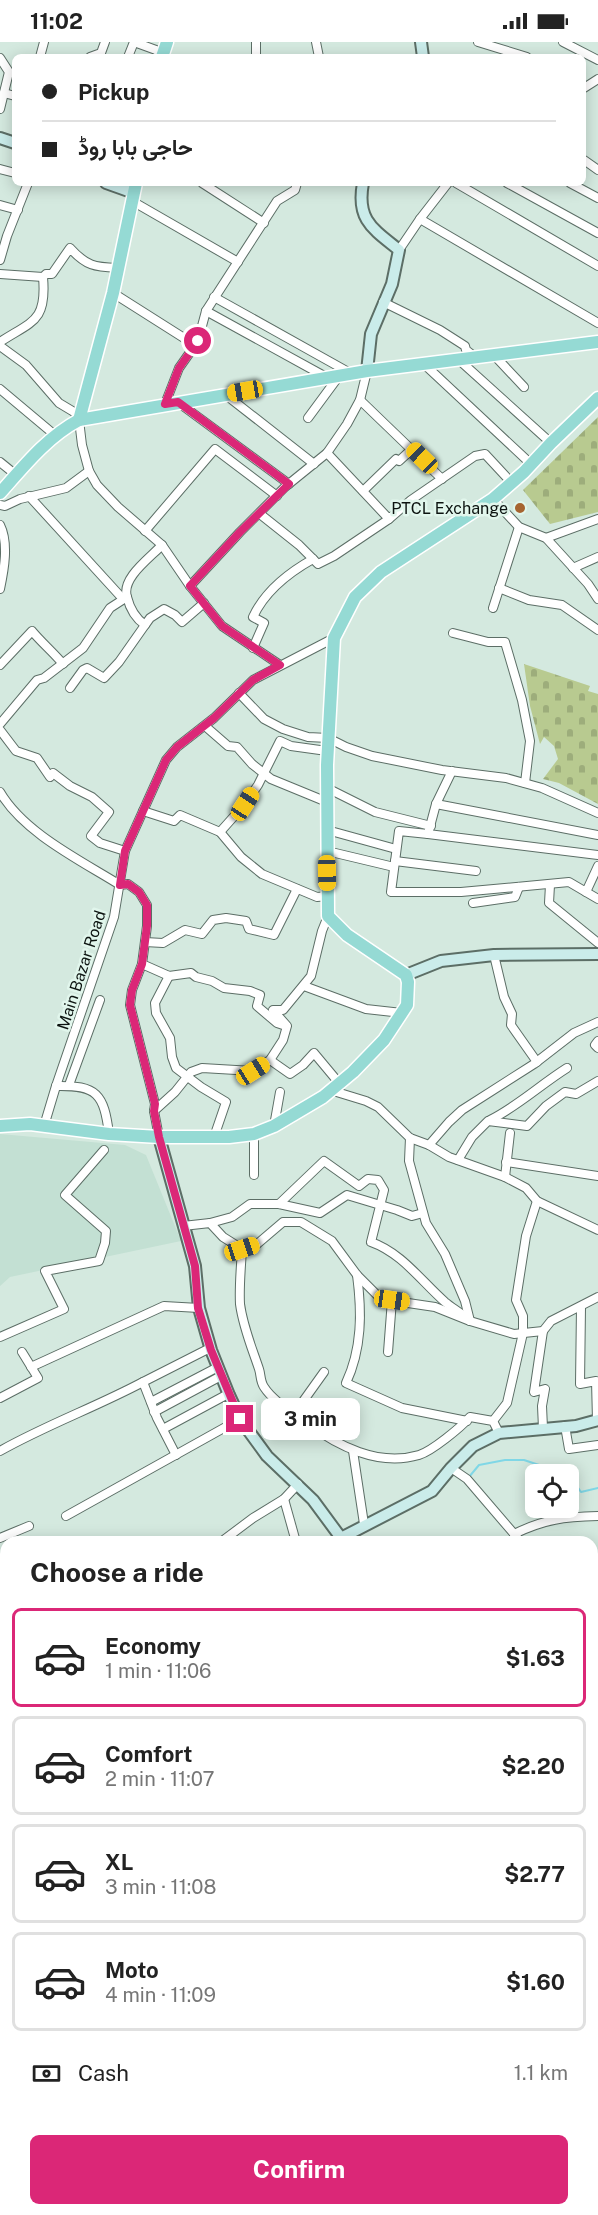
<!DOCTYPE html>
<meta charset="utf-8">
<style>
:root{--surface:#fff;--page:#f2f2f2;--text:#222;--muted:#767676;--line:#e0e0e0;--accent:#db2777}
body{margin:0;font-family:"Public Sans",Vazirmatn,sans-serif;background:var(--page);color:var(--text);height:100vh;display:flex;flex-direction:column;font-size:22px;white-space:nowrap}
*{box-sizing:border-box;margin:0}
p{font-size:20px;color:var(--muted)}
.icon{flex:none;width:33px;height:33px;fill:none;stroke:currentColor;stroke-width:2;stroke-linecap:round;stroke-linejoin:round}
.map{position:relative;flex:1;overflow:hidden}
.panel{position:absolute;left:0px;top:1494px;width:598px;height:680px;display:flex;flex-direction:column;background:var(--surface);border-radius:18px 18px 0 0;box-shadow:0 3px 15px #0003}
.panel>*{flex:none}
.hud{position:absolute;left:12px;top:12px;width:574px;height:132px;border-radius:9px;box-shadow:0 3px 15px #0003;display:grid;align-content:center;height:132px;padding:0 30px;background:var(--surface)}
.fabs{position:absolute;left:525px;top:1422px;display:grid;gap:12px}
.fabs a{display:grid;place-items:center;width:54px;height:54px;border-radius:9px;background:var(--surface);box-shadow:0 3px 15px #0003;font-size:30px}
.end{position:absolute;width:27px;height:27px;margin:-14px;border:8px solid #db2777;background:#fff;box-shadow:0 0 0 3px #fff}
.from{border-radius:50%}
.bubble{position:absolute;height:42px;border-radius:9px;background:var(--surface);box-shadow:0 3px 15px #0003;font-size:20px;font-weight:700;line-height:42px;text-align:center}
.car{position:absolute;width:18px;height:36px;margin:-18px -9px;border-radius:8px;box-shadow:0 0 4px 2px #0007;background:linear-gradient(#f5c518 24%,#345 0 40%,#f5c518 0 76%,#345 0 86%,#f5c518 0)}
.hud b{display:flex;align-items:center;gap:21px;height:57px;font-size:22px}
.hud b+b{border-top:2px solid var(--line)}
.hud i{width:15px;height:15px;background:var(--text)}
ul{padding:0;list-style:none}
li{display:flex;align-items:center;gap:18px;height:99px;margin:0 12px 9px;padding:0 18px;border:3px solid var(--line);border-radius:9px}
li div{flex:1}
li b{display:block;font-size:22px}
li em{font-style:normal;font-weight:700}
li.selected{border-color:var(--accent)}
li>.icon{width:54px;height:54px;stroke-width:1.5}
h2{padding:0 30px;font-size:27px;line-height:72px}
.pay{display:flex;align-items:center;gap:15px;height:66px;padding:0 30px;font-size:22px}
.pay p{margin-inline-start:auto}
.primary-button{display:flex;gap:12px;margin-top:auto;padding:12px 30px}
.primary-button a{flex:1;height:69px;border-radius:9px;background:var(--accent);color:#fff;font-size:24px;font-weight:700;line-height:69px;text-align:center}
.status{display:flex;justify-content:space-between;align-items:center;height:42px;padding:0 30px;background:var(--surface);direction:ltr}
.status svg{height:16px;fill:currentColor}
.map>svg:first-child{display:block}
.built{fill:#c3e0d3}
.cemetery{fill:url(#cemetery-stones)}
.lines{fill:none;stroke-linecap:round;stroke-linejoin:round}
.stream{stroke:#80d7e6;stroke-width:2}
.canal{stroke:#80d7e6;stroke-width:8}
.street-casing{stroke:#5c6e66;stroke-width:10}
.secondary-casing{stroke:#5c6e66;stroke-width:14}
.primary-casing{stroke:#fff;stroke-width:15}
.street{stroke:#fff;stroke-width:8}
.secondary{stroke:#caecea;stroke-width:10}
.primary{stroke:#95dad4;stroke-width:12}
.route{stroke:#db2777;stroke-width:8}
.poi-dot{fill:#a66430;stroke:#e1f6ec;stroke-width:2}
.labels{text-anchor:middle;stroke-width:5;stroke-linejoin:round;paint-order:stroke}
.poi-label{font-size:16px;fill:#0c1310;stroke:#e1f6ec;text-anchor:end}
.street-label{font-size:16px;fill:#0c1310;stroke:#e1f6ec}
</style>
<div class="status"><b>11:02</b><svg viewBox="0 0 49 12"><path d="M0 12V9h3v3zM5 12V6h3v6zM10 12V3h3v9zM15 12V0h3v12zM26 1h20v11H26zM47 4h2v5h-2z"/></svg></div>
<div class="map">
<svg width="598" height="2173" viewBox="0 0 598 2173">
<defs>
<pattern id="cemetery-stones" width="16" height="16" patternUnits="userSpaceOnUse" patternTransform="scale(1.5)"><rect width="16" height="16" fill="#b8ca90"/><path d="M2 7V4a2 2 0 0 1 4 0v3zM10 15v-3a2 2 0 0 1 4 0v3z" fill="#9dad7b"/></pattern>
</defs>
<rect width="100%" height="100%" fill="#d4e9df"/>
<!-- built -->
<polygon class="built" points="0,1092 125,1103 146,1113 181,1199 10,1235 0,1244"/>
<!-- cemetery -->
<g class="cemetery">
<polygon points="598,375 598,470 550,482 523,448"/>
<polygon points="524,622 590,644 588,649 598,652 598,762 559,741 543,737 558,717 554,704 544,695 540,702 530,664"/>
<polygon points="592,1610 598,1612 598,1704 593,1699"/>
</g>
<g class="lines">
<!-- stream -->
<g class="stream">
<polyline points="469,1435 479,1423 505,1418 524,1418 554,1428 562,1432"/>
<polyline points="568,1436 574,1440 581,1450 598,1446"/>
</g>
<!-- canal -->
<g class="canal">
<polyline points="0,1920 6,1921"/>
<polyline points="251,2168 252,2173"/>
</g>
<!-- street casing -->
<g class="street-casing">
<g id="street">
<polyline points="134,0 156,8 163,15"/>
<polyline points="316,0 319,15"/>
<polyline points="478,0 527,15"/>
<polyline points="563,0 598,18"/>
<polyline points="40,15 44,0"/>
<polyline points="90,15 101,11 105,0"/>
<polyline points="128,15 134,0"/>
<polyline points="256,15 256,0"/>
<polyline points="0,16 9,30 0,67"/>
<polyline points="584,46 598,37"/>
<polyline points="4,51 15,54"/>
<polyline points="584,118 598,128"/>
<polyline points="0,127 15,131"/>
<polyline points="202,141 264,181"/>
<polyline points="456,141 598,224"/>
<polyline points="507,141 598,191"/>
<polyline points="570,141 598,156"/>
<polyline points="132,159 238,220"/>
<polyline points="0,163 18,168"/>
<polyline points="420,177 598,281"/>
<polyline points="399,208 420,177 448,141"/>
<polyline points="0,218 7,194 28,141"/>
<polyline points="0,232 43,235"/>
<polyline points="113,251 195,303"/>
<polyline points="214,255 352,332"/>
<polyline points="383,260 440,288 465,304 466,308 475,315"/>
<polyline points="206,269 326,335"/>
<path d="M0,300C32,279 47,280 43,235L46,232H52L70,206C86,224 95,225 117,226"/>
<polyline points="0,304 26,323 59,361 74,370 79,378 82,403 89,429 97,443 118,465 162,503 190,544 222,584 280,623"/>
<polyline points="493,312 524,345"/>
<polyline points="458,317 551,401"/>
<polyline points="424,322 531,422"/>
<polyline points="0,347 56,394"/>
<polyline points="226,353 314,422"/>
<polyline points="360,358 442,437"/>
<polyline points="179,361 289,442"/>
<polyline points="165,362 179,326 198,299 206,269 277,159 295,148 297,141"/>
<polyline points="308,376 339,334"/>
<polyline points="327,411 389,477 411,458 475,414 485,412 511,440"/>
<polyline points="0,420 16,433"/>
<polyline points="363,449 396,417 399,419 412,407"/>
<polyline points="29,454 123,557"/>
<polyline points="493,457 519,485 546,496 588,542 598,557"/>
<polyline points="0,463 5,464 20,457 66,446 89,429"/>
<polyline points="260,472 299,503 318,522 334,514 389,477"/>
<path d="M0,483C9,501 4,528 0,547"/>
<polyline points="145,489 215,407 277,454"/>
<polyline points="546,496 598,477"/>
<polyline points="573,526 598,515"/>
<polyline points="190,544 240,490 285,445 327,411 347,382 360,358 367,329"/>
<polyline points="499,546 529,558 562,563 598,588"/>
<polyline points="493,566 519,485"/>
<polyline points="145,583 150,576 164,567 175,573 182,580 204,561"/>
<polyline points="453,591 488,600 505,600 522,658 530,699 525,741"/>
<path d="M253,606L264,581L253,575C265,549 288,531 313,517"/>
<path d="M0,623L32,589C42,601 53,610 63,622"/>
<path d="M70,646L83,628L87,626L104,636L119,620L145,583C135,576 130,567 127,555"/>
<polyline points="239,651 264,677 283,687 308,695 328,696 346,705 372,714 442,728 506,736 542,746 598,771"/>
<path d="M0,682L37,638L44,636L83,606L110,566L127,555C121,536 150,516 162,503"/>
<polyline points="205,684 228,704 237,705 252,722 271,737 327,760"/>
<polyline points="0,688 16,709 37,716 50,735 53,731 70,744 92,755 109,770 91,794 100,801 125,809"/>
<polyline points="452,729 436,762 428,792 399,789 391,850 461,850 569,840 586,850 598,824"/>
<polyline points="327,746 375,770 431,784"/>
<path d="M0,750C24,791 80,818 120,843L128,842L139,850L147,863V884L142,922L132,948L130,963L155,1062L154,1069L159,1095"/>
<polyline points="436,762 598,793"/>
<polyline points="143,769 174,779 180,773 220,790 241,815 262,832 317,855 328,854"/>
<polyline points="327,788 396,807"/>
<polyline points="220,790 245,762 258,743 280,699 291,704 327,709"/>
<polyline points="428,792 598,813"/>
<polyline points="327,809 394,825"/>
<polyline points="395,819 476,829"/>
<polyline points="550,843 549,861 598,901"/>
<polyline points="586,850 598,857"/>
<polyline points="473,861 515,855 519,845"/>
<polyline points="145,900 163,901 185,888 202,892 213,878 226,876 246,879 249,887 274,893 297,847"/>
<polyline points="494,913 504,955 512,972 511,983 537,1020"/>
<polyline points="142,922 169,934 191,931 196,935 212,939 224,946 250,949 260,953 257,964 277,981 286,984"/>
<polyline points="169,934 155,961 156,971 170,996 172,1015 176,1026 201,1045 226,1060 214,1095"/>
<polyline points="304,944 366,967 402,971"/>
<polyline points="598,999 595,1003 598,1006"/>
<polyline points="270,1018 290,1032 303,1023 314,1011 339,1041"/>
<polyline points="69,1043 100,958"/>
<path d="M56,1044C97,1043 104,1052 109,1092"/>
<polyline points="330,1048 366,1059 378,1065 410,1096 429,1103 449,1115 505,1135 526,1146 537,1159 598,1188"/>
<polyline points="154,1069 175,1050 191,1030 202,1026 253,1029 270,1018 283,998 287,984 273,968 283,968 311,934 322,889 328,874"/>
<path d="M490,1078C518,1064 540,1043 567,1026"/>
<polyline points="44,1084 56,1044 114,875 125,809 166,718 177,705 214,676 253,638 334,596"/>
<polyline points="274,1084 280,1050"/>
<polyline points="410,1096 409,1119 426,1181 445,1212 465,1259 470,1279"/>
<polyline points="429,1103 449,1080 462,1068 534,1022 574,991 598,980"/>
<polyline points="458,1118 472,1095 488,1079 527,1084 546,1064 565,1050 576,1052 598,1039"/>
<polyline points="506,1120 598,1134"/>
<polyline points="254,1133 254,1092"/>
<polyline points="505,1135 510,1091"/>
<path d="M279,1162L324,1119L359,1144L368,1137L378,1138L384,1148L371,1200C402,1211 421,1239 445,1260C451,1265 458,1269 464,1274"/>
<polyline points="210,1181 232,1175 250,1162 279,1162 320,1171 347,1153 397,1168 412,1174 423,1171"/>
<polyline points="183,1184 210,1181 223,1195 242,1207 256,1203 283,1180 301,1180 332,1199 357,1233 381,1257 435,1265 470,1279 514,1292 543,1289"/>
<path d="M242,1207C241,1225 239,1244 240,1262C243,1285 252,1306 259,1327C261,1333 260,1339 264,1345C273,1359 292,1370 305,1380C338,1404 378,1425 419,1413C432,1409 460,1386 470,1375L493,1379L499,1391"/>
<path d="M357,1233C362,1270 362,1307 346,1341L402,1366L467,1379"/>
<polyline points="581,1265 580,1342 596,1339 597,1378"/>
<polyline points="0,1295 64,1267 45,1229 99,1219 105,1201 106,1189 65,1153 104,1108"/>
<polyline points="388,1310 392,1258"/>
<polyline points="31,1325 164,1264 199,1266"/>
<polyline points="143,1340 210,1306"/>
<polyline points="0,1356 38,1336 22,1310"/>
<polyline points="151,1360 218,1325"/>
<polyline points="154,1370 221,1334"/>
<polyline points="294,1372 324,1330"/>
<polyline points="493,1379 507,1361 523,1291 523,1274 516,1258 526,1194 537,1159"/>
<polyline points="565,1384 569,1407 598,1403"/>
<polyline points="543,1386 542,1364 545,1347 534,1350 543,1289 551,1279 598,1255"/>
<polyline points="163,1387 228,1352"/>
<path d="M0,1409C46,1383 96,1365 143,1340L157,1376L176,1413"/>
<polyline points="353,1409 364,1482"/>
<polyline points="451,1426 467,1437 521,1500"/>
<polyline points="284,1457 296,1500"/>
<polyline points="66,1474 240,1377"/>
<path d="M514,1492C545,1477 564,1475 598,1474"/>
<polyline points="0,1496 29,1484"/>
<polyline points="221,1500 253,1476 284,1457 298,1442"/>
<polyline points="0,1556 5,1554"/>
<polyline points="0,1621 6,1619"/>
<polyline points="0,1656 6,1653"/>
<polyline points="0,1716 6,1713"/>
<polyline points="0,1742 6,1739"/>
<polyline points="592,1757 598,1762"/>
<polyline points="0,1762 6,1758"/>
<polyline points="0,1824 6,1818"/>
<polyline points="0,1841 6,1841"/>
<polyline points="592,1841 598,1842"/>
<polyline points="0,1858 2,1896"/>
<polyline points="592,1987 598,1990"/>
<polyline points="592,2019 598,2022"/>
<polyline points="592,2056 598,2058"/>
<polyline points="592,2085 598,2088"/>
<polyline points="0,2104 6,2095"/>
<polyline points="592,2128 598,2131"/>
<polyline points="495,2168 510,2173"/>
<polyline points="429,2169 459,2173"/>
<polyline points="0,2170 6,2160"/>
<polyline points="84,2173 87,2168"/>
<polyline points="135,2173 137,2168"/>
<polyline points="241,2173 242,2168"/>
</g>
</g>
<!-- secondary casing -->
<g class="secondary-casing">
<g id="secondary">
<polyline points="421,0 423,15"/>
<polyline points="0,96 15,101"/>
<polyline points="106,141 134,151"/>
<path d="M363,141C356,178 373,187 399,208L392,242L371,292L367,329"/>
<polyline points="406,933 441,919 494,913 598,912"/>
<polyline points="159,1095 195,1224 199,1266 211,1308 229,1353 240,1377 267,1414 313,1458 344,1500"/>
<polyline points="341,1496 432,1449 451,1426 473,1404 499,1391 576,1384 598,1378"/>
<polyline points="592,1603 598,1606"/>
<polyline points="0,1930 6,1930"/>
<polyline points="429,2168 430,2173"/>
</g>
</g>
<!-- primary casing -->
<g class="primary-casing">
<g id="primary">
<polyline points="162,15 167,0"/>
<polyline points="79,378 113,251 136,141"/>
<path d="M0,451C24,424 47,395 79,378L367,329L598,300"/>
<polyline points="0,1084 30,1082 109,1092 159,1095 229,1095 254,1092 274,1084 323,1055 353,1030 384,998 407,963 408,940 406,933 347,893 328,874 327,723 334,596 355,555 381,530 493,457 524,430 551,401 598,356"/>
</g>
</g>
<!-- street -->
<use href="#street" class="street"/>
<!-- secondary -->
<use href="#secondary" class="secondary"/>
<!-- primary -->
<use href="#primary" class="primary"/>
</g>
<g class="lines">
<!-- route -->
<polyline class="route" points="198,299 179,326 165,362 178,360 289,442 240,490 190,544 222,584 280,623 253,638 214,676 177,705 166,718 125,809 120,843 128,842 139,850 147,863 147,884 142,922 132,948 130,963 155,1062 154,1069 159,1095 195,1224 198,1266 211,1308 240,1377"/>
</g>
<!-- markers -->
<circle class="poi-dot" cx="520" cy="466" r="6"/>
<g class="labels">
<!-- poi labels -->
<g class="poi-label">
<text x="508" y="472">PTCL Exchange</text>
</g>
<!-- street labels -->
<g class="street-label">
<text transform="translate(81 928) rotate(-72)" y="6">Main Bazar Road</text>
</g>
</g>
</svg>
<div class="fabs">
<a><svg class="icon" aria-label="locate" viewBox="0 0 24 24"><circle cx="12" cy="12" r="6"/><path d="M12 2v4M12 18v4M2 12h4M18 12h4"/></svg></a>
</div>
<i class="end from" style="left:198px;top:299px"></i>
<i class="end" style="left:240px;top:1377px"></i>
<div class="bubble" style="left:261px;top:1356px;width:99px">3 min</div>
<i class="car" style="left:245px;top:349px;rotate:260deg"></i>
<i class="car" style="left:422px;top:416px;rotate:314deg"></i>
<i class="car" style="left:245px;top:762px;rotate:33deg"></i>
<i class="car" style="left:327px;top:831px;rotate:179deg"></i>
<i class="car" style="left:253px;top:1029px;rotate:58deg"></i>
<i class="car" style="left:242px;top:1207px;rotate:72deg"></i>
<i class="car" style="left:392px;top:1258px;rotate:98deg"></i>
<div class="hud">
<b><i class="from"></i>Pickup</b>
<b><i></i>حاجی بابا روڈ</b>
</div>
<section class="panel">
<h2>Choose a ride</h2>
<ul>
<li class="selected"><svg class="icon" aria-label="car" viewBox="0 0 24 24"><path d="M5 17H2v-5l4-1 3-4h7l3 4 3 1v5h-3M9 17h6M6 11h13"/><circle cx="7" cy="17" r="2"/><circle cx="17" cy="17" r="2"/></svg><div><b>Economy</b><p>1 min · 11:06</p></div><em>$1.63</em></li>
<li><svg class="icon" aria-label="car" viewBox="0 0 24 24"><path d="M5 17H2v-5l4-1 3-4h7l3 4 3 1v5h-3M9 17h6M6 11h13"/><circle cx="7" cy="17" r="2"/><circle cx="17" cy="17" r="2"/></svg><div><b>Comfort</b><p>2 min · 11:07</p></div><em>$2.20</em></li>
<li><svg class="icon" aria-label="car" viewBox="0 0 24 24"><path d="M5 17H2v-5l4-1 3-4h7l3 4 3 1v5h-3M9 17h6M6 11h13"/><circle cx="7" cy="17" r="2"/><circle cx="17" cy="17" r="2"/></svg><div><b>XL</b><p>3 min · 11:08</p></div><em>$2.77</em></li>
<li><svg class="icon" aria-label="car" viewBox="0 0 24 24"><path d="M5 17H2v-5l4-1 3-4h7l3 4 3 1v5h-3M9 17h6M6 11h13"/><circle cx="7" cy="17" r="2"/><circle cx="17" cy="17" r="2"/></svg><div><b>Moto</b><p>4 min · 11:09</p></div><em>$1.60</em></li>
</ul>
<div class="pay"><svg class="icon" aria-label="cash" viewBox="0 0 24 24"><path d="M3 7h18v10H3z"/><circle cx="12" cy="12" r="2"/></svg>Cash<p>1.1 km</p></div>
<div class="primary-button"><a>Confirm</a></div>
</section>
</div>
